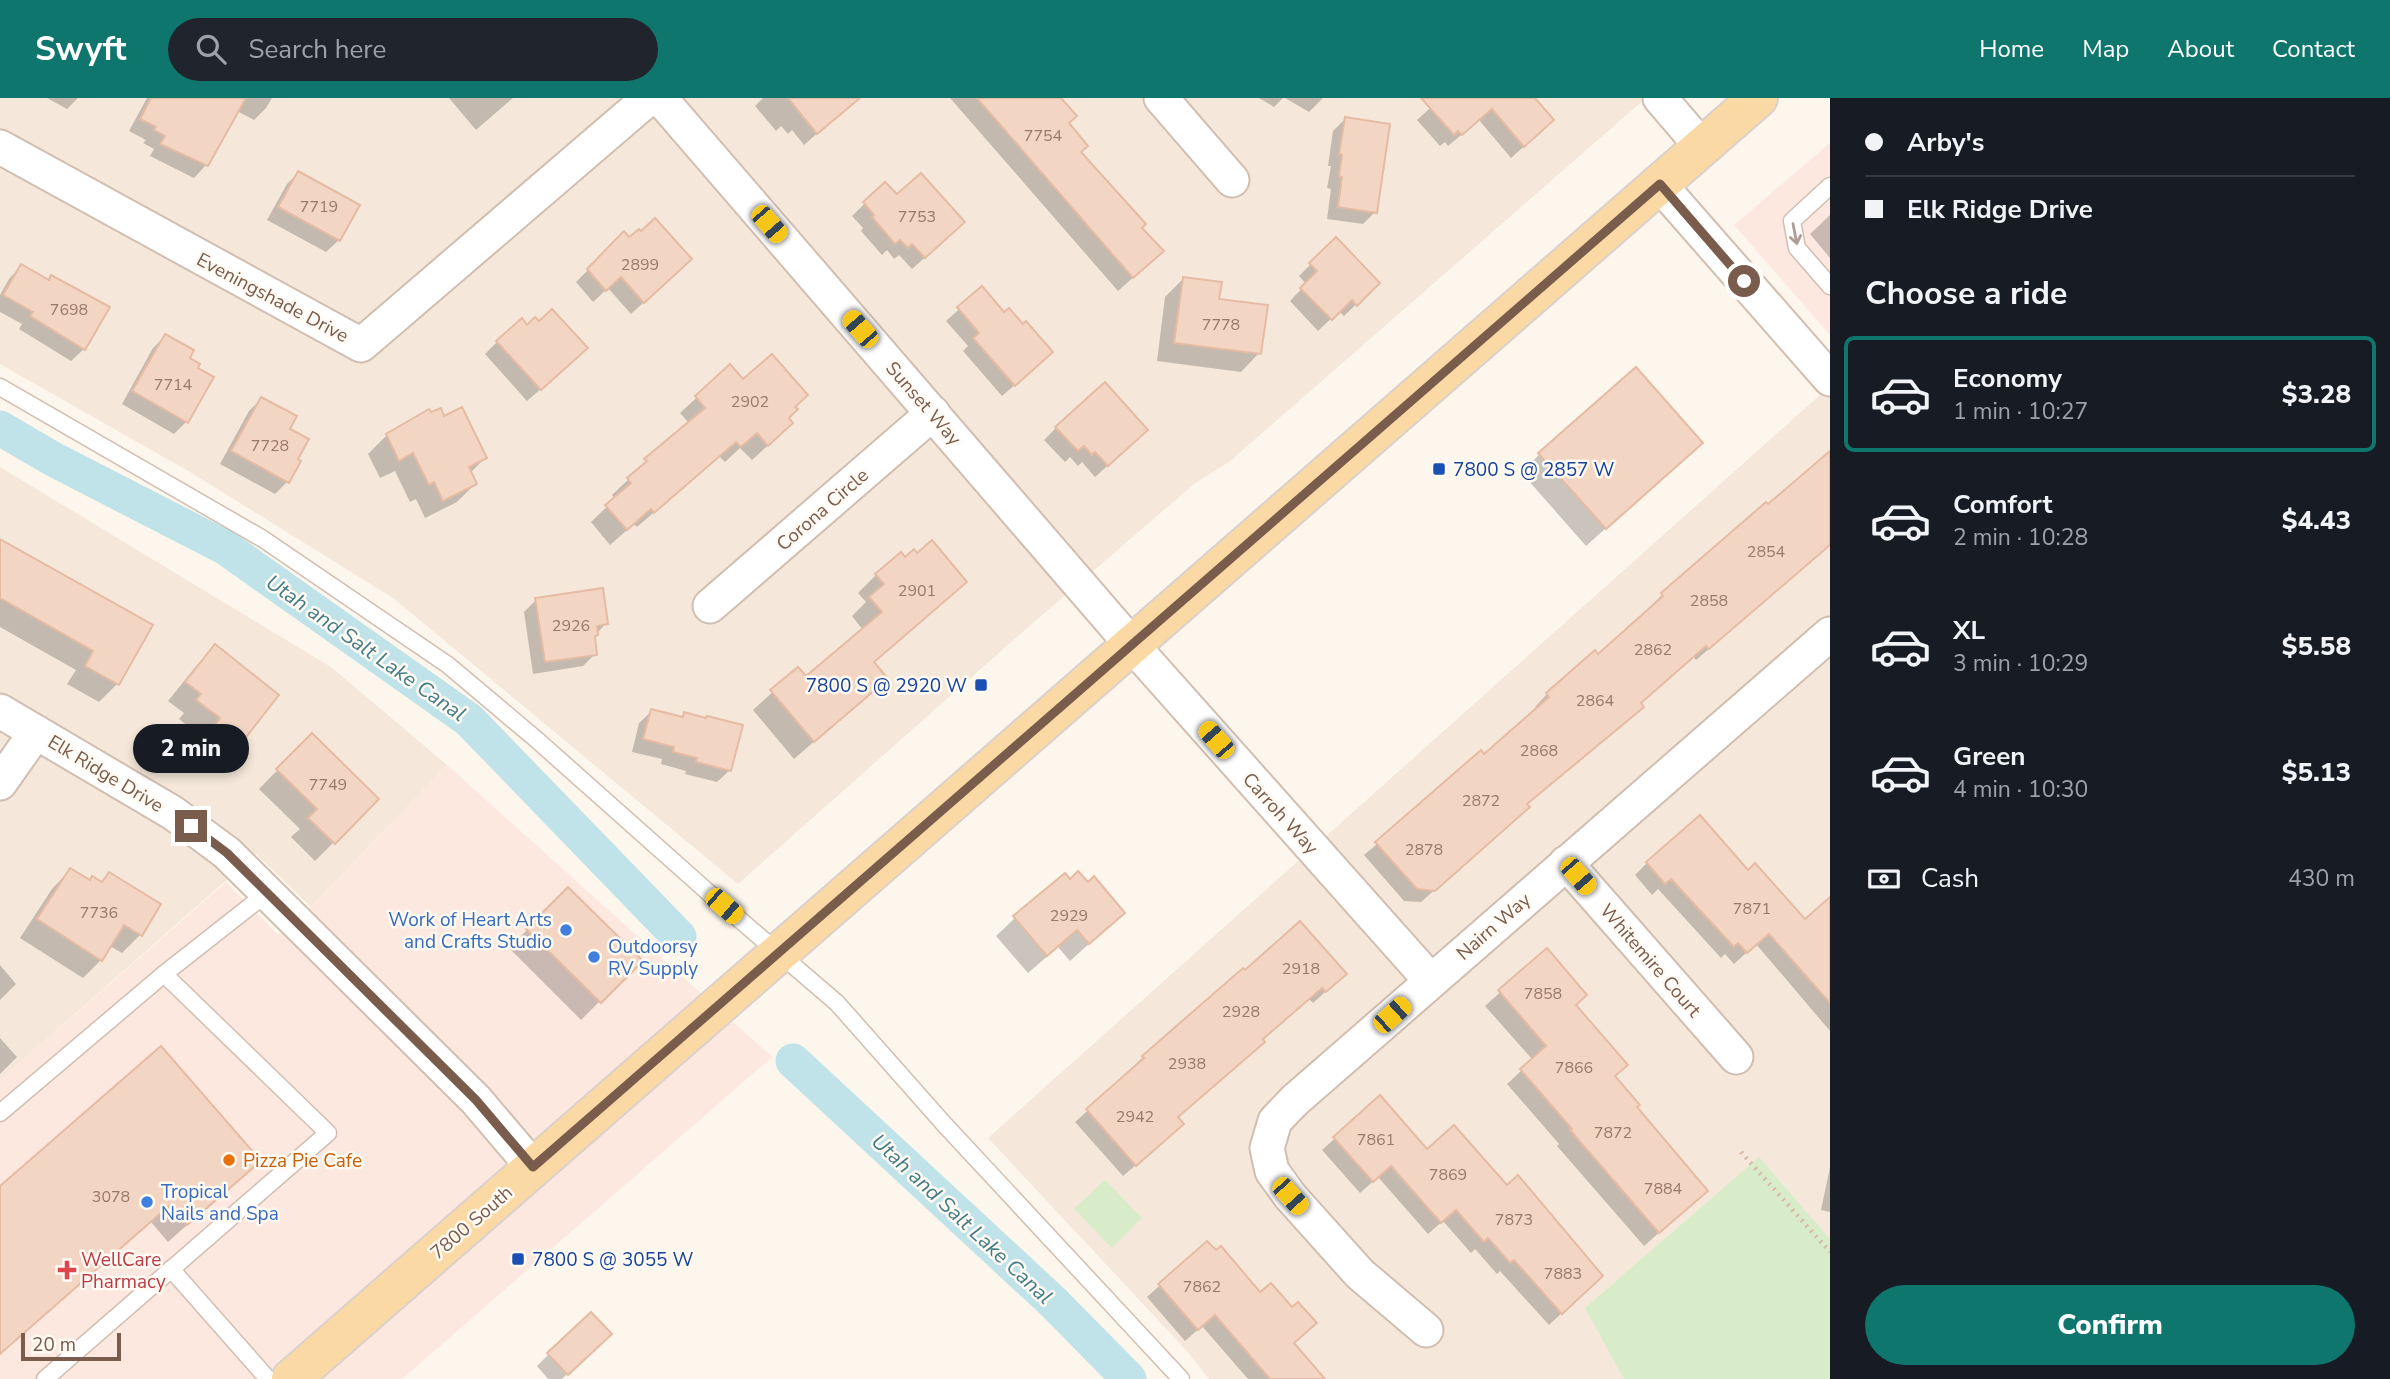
<!DOCTYPE html>
<meta charset="utf-8">
<style>
:root{--surface:#171b24;--page:#20242c;--text:#f1f3f6;--muted:#9ea1a6;--line:#363941;--accent:#0f766e}
body{margin:0;font-family:"Nunito Sans",sans-serif;background:var(--page);color:var(--text);height:100vh;display:flex;flex-direction:column;font-size:26px;white-space:nowrap}
*{box-sizing:border-box;margin:0}
p{font-size:23px;color:var(--muted)}
.icon{flex:none;width:38px;height:38px;fill:none;stroke:currentColor;stroke-width:2;stroke-linecap:round;stroke-linejoin:round}
.map{position:relative;flex:1;overflow:hidden}
.drawer{display:flex;flex-direction:column;background:var(--surface);width:560px}
.drawer>*{flex:none}
.hud{display:grid;align-content:center;height:154px;padding:0 35px;background:var(--surface)}
.scale{position:absolute;left:21px;bottom:18px;width:100px;box-sizing:border-box;padding-left:7px;border:4px solid #7a5c4d;border-top:0;font-size:19px;line-height:24px;white-space:nowrap;color:#7a5c4d;-webkit-text-stroke:5px #fffaf3;paint-order:stroke}
.end{position:absolute;width:32px;height:32px;margin:-16px;border:9px solid #7a5c4d;background:#fff;box-shadow:0 0 0 4px #fff}
.from{border-radius:50%}
.bubble{position:absolute;height:49px;border-radius:24px;background:var(--surface);box-shadow:0 4px 10px #0003;font-size:23px;font-weight:800;line-height:49px;text-align:center}
.car{position:absolute;width:21px;height:42px;margin:-21px -10px;border-radius:9px;box-shadow:0 0 5px 2px #0007;background:linear-gradient(#f5c518 24%,#345 0 40%,#f5c518 0 76%,#345 0 86%,#f5c518 0)}
.hud b{display:flex;align-items:center;gap:24px;height:66px;font-size:26px}
.hud b+b{border-top:2px solid var(--line)}
.hud i{width:18px;height:18px;background:var(--text)}
ul{padding:0;list-style:none}
li{display:flex;align-items:center;gap:21px;height:116px;margin:0 14px 10px;padding:0 21px;border:4px solid transparent;border-radius:10px}
li div{flex:1}
li b{display:block;font-size:26px}
li em{font-style:normal;font-weight:800}
li.on{border-color:var(--accent)}
li>.icon{width:63px;height:63px;stroke-width:1.5}
h2{padding:0 35px;font-size:32px;line-height:84px}
.pay{display:flex;align-items:center;gap:18px;height:77px;padding:0 35px;font-size:26px}
.pay p{margin-inline-start:auto}
.cta{display:flex;gap:14px;margin-top:auto;padding:14px 35px}
.cta a{flex:1;height:80px;border-radius:42px;background:var(--accent);color:#fff;font-size:28px;font-weight:800;line-height:80px;text-align:center}
header{display:flex;align-items:center;gap:42px;box-sizing:border-box;height:98px;padding:0 35px;background:var(--accent);color:#fff}
header strong{font-size:33px}
nav{display:flex;gap:38px;margin-inline-start:auto;font-size:24px}
.search{width:490px;height:63px;background:var(--page);display:flex;align-items:center;gap:18px;box-sizing:border-box;padding:0 24px;border-radius:38px;color:var(--muted);font-size:26px}
main{display:flex;flex:1;min-height:0}
.map>svg:first-child{display:block}
.residential{fill:#f5e8da}
.commercial{fill:#fde8e0}
.green{fill:#d8ecc9}
.shadow{fill:#0003}
.lines{fill:none;stroke-linecap:round;stroke-linejoin:round}
.canal{stroke:#bfe3e8;stroke-width:35}
.building{fill:#f3d5c3;stroke:#e6bba3;stroke-width:2}
.lane-casing{stroke:#d1beb0;stroke-width:19}
.street-casing{stroke:#d1beb0;stroke-width:37}
.primary-casing{stroke:#dad1cd;stroke-width:42}
.path{stroke:#d9b8a5;stroke-width:4.5;stroke-dasharray:2 5;stroke-linecap:butt}
.lane{stroke:#fff;stroke-width:16}
.street{stroke:#fff;stroke-width:33}
.primary{stroke:#fbd9a5;stroke-width:38}
.oneway{stroke:#af9d94}
.route{stroke:#7a5c4d;stroke-width:9}
.transit-dot{fill:#1a4fb4;stroke:#fffaf3;stroke-width:2.5}
.shop-dot{fill:#3f7fe0;stroke:#fffaf3;stroke-width:2.5}
.food-dot{fill:#e8710a;stroke:#fffaf3;stroke-width:2.5}
.health-dot{fill:#e0444e;stroke:#fffaf3;stroke-width:2.5}
.labels{text-anchor:middle;stroke-width:5;stroke-linejoin:round;paint-order:stroke}
.number-label{font-size:16px;fill:#987a6a}
.street-label{font-size:19px;fill:#7a5c4d;stroke:#fffaf3}
.transit-label{font-size:19px;fill:#164399;stroke:#fffaf3;text-anchor:start}
.shop-label{font-size:19px;fill:#366cbe;stroke:#fffaf3;text-anchor:start}
.food-label{font-size:19px;fill:#c56008;stroke:#fffaf3;text-anchor:start}
.health-label{font-size:19px;fill:#be3a42;stroke:#fffaf3;text-anchor:start}
.water-label{font-size:21px;font-style:italic;fill:#437c86;stroke:#fffaf3}
</style>
<header>
<strong>Swyft</strong>
<div class="search"><svg class="icon" aria-label="search" viewBox="0 0 24 24"><circle cx="10" cy="10" r="6"/><path d="M15 15l6 6"/></svg>Search here</div>
<nav><a>Home</a><a>Map</a><a>About</a><a>Contact</a></nav>
</header>
<main>
<div class="map">
<svg width="1830" height="1281" viewBox="0 0 1830 1281">
<rect width="100%" height="100%" fill="#fdf6ec"/>
<!-- residential -->
<g class="residential">
<polygon points="0,0 1646,0 1229,364 1194,386 1010,545 738,786 393,500 190,374 0,266"/>
<polygon points="1830,288 1830,1165 1633,1281 1209,1281 1186,1252 988,1040"/>
<polygon points="0,369 331,569 447,667 311,809 256,756 0,982"/>
</g>
<!-- commercial -->
<g class="commercial">
<polygon points="1830,45 1830,237 1734,127"/>
<polygon points="447,667 772,959 402,1281 0,1281 0,982 226,784 278,837 311,809"/>
</g>
<!-- green -->
<g class="green">
<polygon points="1759,1059 1830,1141 1830,1281 1624,1281 1585,1210"/>
<polygon points="1105,1082 1142,1120 1112,1150 1074,1111"/>
</g>
<!-- shadow -->
<g class="shadow">
<polygon points="47,0 78,0 67,11"/>
<polygon points="147,0 272,0 266,10 254,22 237,13 206,67 194,80 150,58 154,51 143,45 146,42 129,33"/>
<polygon points="449,0 513,0 476,32"/>
<polygon points="763,0 853,0 855,2 804,47 792,32 788,36 781,28 776,33 755,8"/>
<polygon points="950,0 1058,0 1079,55 1140,130 1147,167 1118,193"/>
<polygon points="1259,0 1283,0 1274,9"/>
<polygon points="1285,0 1323,0 1309,14"/>
<polygon points="1441,0 1537,0 1535,2 1540,34 1511,60 1479,22 1448,48 1445,44 1440,48 1417,22"/>
<polygon points="1345,21 1375,114 1363,126 1327,121 1331,91 1327,90 1331,68 1328,68 1333,33"/>
<polygon points="299,74 339,142 326,154 267,122 287,86"/>
<polygon points="885,86 896,99 951,136 912,171 899,157 894,161 887,152 882,157 861,133 863,130 852,118"/>
<polygon points="1830,117 1830,160 1810,136"/>
<polygon points="624,136 678,173 631,216 608,190 593,204 576,184"/>
<polygon points="1336,141 1378,185 1344,218 1339,213 1318,233 1290,203 1306,186 1299,178"/>
<polygon points="21,168 47,183 52,179 107,210 84,251 71,263 19,231 22,226 0,214 0,197 9,181"/>
<polygon points="1183,181 1217,203 1259,255 1241,274 1157,263 1165,199"/>
<polygon points="982,191 1039,266 1002,298 963,253 968,248 946,223"/>
<polygon points="527,229 574,262 527,303 485,256 497,244"/>
<polygon points="165,238 187,261 187,323 174,336 122,306 153,250"/>
<polygon points="730,269 743,284 793,309 775,341 752,362 740,350 725,364 719,358 637,429 634,426 610,447 591,424 615,401 612,397 632,378 630,377 689,325 680,315"/>
<polygon points="261,301 287,384 275,396 220,366 249,313"/>
<polygon points="430,317 444,320 485,360 470,375 475,386 457,404 425,420 416,401 410,404 395,373 380,380 368,356 387,337"/>
<polygon points="1056,330 1134,344 1095,379 1082,364 1078,368 1070,359 1065,364 1044,342"/>
<polygon points="1701,345 1586,448 1521,374 1540,356"/>
<polygon points="1830,372 1830,447 1696,562 1693,558 1639,605 1642,609 1630,621 1526,707 1515,721 1421,804 1404,803 1364,757 1538,612 1535,609 1547,596 1594,555 1598,558 1651,511 1650,509 1662,497 1766,406 1768,409"/>
<polygon points="0,442 66,481 117,586 99,604 67,586 76,572 0,529"/>
<polygon points="917,457 965,484 873,565 886,581 794,661 753,612 798,571 806,581 863,532 852,518 866,504 858,495 876,477"/>
<polygon points="536,502 606,525 593,540 595,556 583,568 533,576 524,514"/>
<polygon points="215,549 230,655 212,674 190,656 203,640 179,621 184,615 168,603 197,567"/>
<polygon points="652,613 680,620 684,616 730,672 717,684 685,676 686,673 661,666 662,661 632,654 639,625"/>
<polygon points="312,637 377,701 315,763 291,739 300,731 259,691"/>
<polygon points="1647,765 1748,774 1804,823 1830,801 1830,933 1756,846 1734,866 1725,856 1721,860 1658,791 1652,797 1635,777"/>
<polygon points="70,772 89,784 100,785 109,776 159,807 140,837 122,855 110,848 101,862 83,880 20,840 52,791"/>
<polygon points="568,791 640,863 581,922 509,850"/>
<polygon points="1123,815 1070,863 1058,849 1028,875 996,838 1015,820"/>
<polygon points="1547,852 1614,979 1635,1010 1706,1093 1644,1148 1557,1048 1559,1046 1507,986 1533,962 1485,908"/>
<polygon points="0,867 16,886 0,902"/>
<polygon points="1243,872 1332,888 1313,905 1309,901 1261,942 1177,1020 1170,1038 1123,1078 1075,1024 1132,973 1131,971 1143,959"/>
<polygon points="0,940 17,959 0,976"/>
<polygon points="1380,1000 1427,1053 1507,1090 1589,1190 1549,1227 1500,1173 1497,1176 1475,1151 1471,1155 1443,1123 1428,1136 1378,1079 1360,1095 1322,1052"/>
<polygon points="259,1063 168,1144 151,1124 0,1256 0,1090"/>
<polygon points="1830,1069 1830,1114 1821,1112"/>
<polygon points="1207,1145 1292,1246 1323,1281 1248,1281 1202,1228 1185,1243 1147,1199"/>
<polygon points="597,1248 562,1281 548,1281 537,1268 549,1256"/>
</g>
<g class="lines">
<!-- canal -->
<g class="canal">
<polyline points="0,330 53,361 226,450 469,622 679,839"/>
<polyline points="793,963 1053,1204 1129,1281"/>
</g>
</g>
<!-- building -->
<g class="building">
<polygon points="151,0 246,0 208,68 160,46 165,38 154,32 156,29 140,21"/>
<polygon points="788,0 860,0 817,36"/>
<polygon points="977,0 1061,0 1077,18 1069,25 1088,48 1081,54 1146,126 1142,130 1164,153 1133,180"/>
<polygon points="1421,0 1535,0 1554,22 1524,49 1492,11 1462,37 1458,33 1454,37"/>
<polygon points="1345,19 1390,26 1377,115 1338,109 1342,79 1339,78 1342,57 1339,56"/>
<polygon points="298,73 360,107 340,143 278,109"/>
<polygon points="921,75 965,124 925,160 912,146 908,150 900,142 895,146 872,119 874,117 863,104 885,84 897,96"/>
<polygon points="655,120 692,161 644,205 621,179 606,193 587,171 624,133 629,139 639,131 641,133"/>
<polygon points="1336,139 1380,185 1357,208 1352,202 1332,222 1300,190 1317,173 1309,165"/>
<polygon points="21,166 49,182 51,177 110,209 85,252 30,218 33,214 3,197"/>
<polygon points="1183,179 1222,184 1219,201 1268,207 1261,256 1174,245"/>
<polygon points="982,188 1004,214 1009,210 1023,226 1026,223 1053,254 1015,288 973,240 979,235 957,209"/>
<polygon points="552,211 588,250 541,292 496,243 522,220 527,227 535,219 539,223"/>
<polygon points="165,236 194,252 190,260 200,266 198,270 214,279 188,325 132,293"/>
<polygon points="772,256 808,297 795,309 798,311 789,320 793,325 768,348 757,335 741,349 736,344 654,415 651,411 627,432 605,407 631,385 627,380 647,363 644,361 705,310 695,298 730,266 743,281"/>
<polygon points="1636,269 1703,345 1606,431 1538,355"/>
<polygon points="1105,284 1148,332 1108,368 1095,354 1092,357 1084,348 1078,353 1055,329"/>
<polygon points="261,299 297,318 290,331 309,341 298,361 301,363 289,385 231,353"/>
<polygon points="462,309 487,360 469,369 477,386 443,403 434,384 429,387 413,355 399,363 386,336 429,311 431,314 441,310 444,318"/>
<polygon points="1830,353 1830,447 1709,551 1706,548 1641,605 1644,609 1527,706 1530,709 1435,793 1417,791 1375,744 1481,652 1484,656 1549,599 1546,595 1595,552 1598,556 1663,498 1661,495 1766,404 1768,406"/>
<polygon points="0,441 153,527 119,587 85,568 93,553 0,500"/>
<polygon points="932,442 967,484 874,564 888,581 814,644 770,592 798,569 806,578 882,514 869,499 884,486 875,476 901,454 905,459 914,451 917,455"/>
<polygon points="603,490 608,526 597,528 598,537 595,538 597,557 545,564 535,500"/>
<polygon points="215,546 279,597 232,657 207,637 220,620 196,602 201,596 185,584"/>
<polygon points="651,611 683,619 684,614 706,620 707,618 743,627 731,673 696,664 697,660 673,654 674,649 643,641"/>
<polygon points="312,635 379,701 335,746 308,720 317,711 276,671"/>
<polygon points="1700,717 1748,772 1755,765 1805,821 1830,799 1830,905 1769,836 1747,855 1738,845 1734,849 1671,781 1665,786 1646,764"/>
<polygon points="70,770 90,782 92,778 102,784 109,774 161,806 142,838 124,827 102,863 37,821"/>
<polygon points="1078,773 1088,784 1094,778 1125,815 1089,846 1077,832 1047,858 1013,818 1065,775 1070,781"/>
<polygon points="568,789 643,863 601,905 526,831"/>
<polygon points="1300,823 1347,876 1326,894 1322,890 1263,941 1265,944 1178,1019 1184,1026 1136,1068 1086,1011 1144,960 1142,958 1243,870 1245,872"/>
<polygon points="1547,850 1587,897 1576,907 1628,967 1615,978 1640,1007 1637,1009 1708,1093 1659,1135 1570,1032 1572,1031 1520,971 1546,948 1498,892"/>
<polygon points="161,948 261,1063 187,1127 170,1107 0,1256 0,1088"/>
<polygon points="1380,997 1427,1051 1454,1027 1507,1087 1518,1077 1603,1178 1562,1216 1514,1162 1510,1165 1488,1140 1484,1144 1456,1112 1441,1125 1391,1068 1373,1084 1333,1039"/>
<polygon points="1207,1143 1216,1152 1221,1148 1260,1194 1271,1185 1292,1209 1298,1204 1317,1225 1294,1245 1325,1281 1270,1281 1215,1217 1198,1232 1158,1186"/>
<polygon points="591,1214 612,1236 568,1277 547,1255"/>
</g>
<g class="lines">
<!-- lane casing -->
<g class="lane-casing">
<g id="lane">
<polyline points="1830,88 1792,123 1797,150 1830,188"/>
<polyline points="0,289 263,441 448,567 537,642 718,803 837,905 944,1026 1181,1281"/>
<polyline points="164,876 267,795"/>
<polyline points="0,1015 164,876 328,1035 45,1281"/>
<polyline points="171,1171 268,1281"/>
</g>
</g>
<!-- street casing -->
<g class="street-casing">
<g id="street">
<polyline points="660,0 1132,547 1431,883"/>
<polyline points="1161,0 1232,82"/>
<polyline points="1660,0 1702,49"/>
<polyline points="0,49 361,247 649,0"/>
<polyline points="1660,87 1830,281"/>
<polyline points="710,508 933,315"/>
<polyline points="0,613 173,715 227,755 476,1002 533,1069"/>
<polyline points="0,685 36,634"/>
<polyline points="1566,765 1736,959"/>
<polyline points="1426,1232 1360,1176 1290,1098 1272,1073 1267,1050 1275,1023 1294,1003 1830,536"/>
</g>
</g>
<!-- primary casing -->
<g class="primary-casing">
<polyline id="primary" points="291,1281 1758,0"/>
</g>
<!-- path -->
<polyline class="path" points="1741,1054 1830,1154"/>
<!-- lane -->
<use href="#lane" class="lane"/>
<!-- street -->
<use href="#street" class="street"/>
<!-- primary -->
<use href="#primary" class="primary"/>
</g>
<!-- one-way arrows -->
<defs><path id="oneway-shaft" d="M-6 0H5M1.5-3L5.5 0L1.5 3" fill="none" stroke-width="1.6" stroke-linecap="round" stroke-linejoin="round" transform="scale(1.75)"/></defs>
<use class="oneway" href="#oneway-shaft" transform="translate(1795 136) rotate(79)"/>
<g class="lines">
<!-- route -->
<polyline class="route" points="191,728 227,755 476,1002 533,1069 1660,86 1744,183"/>
</g>
<!-- markers -->
<g class="transit-dot">
<rect x="1432" y="364" width="14" height="14" rx="3.5"/>
<rect x="974" y="580" width="14" height="14" rx="3.5"/>
<rect x="511" y="1154" width="14" height="14" rx="3.5"/>
</g>
<g class="shop-dot">
<circle cx="566" cy="832" r="7"/>
<circle cx="594" cy="859" r="7"/>
<circle cx="147" cy="1104" r="7"/>
</g>
<circle class="food-dot" cx="229" cy="1062" r="7"/>
<path class="health-dot" d="M63.5 1161.5h7v7h7v7h-7v7h-7v-7h-7v-7h7z"/>
<g class="labels">
<!-- number labels -->
<g class="number-label">
<text x="1043" y="43">7754</text>
<text x="319" y="114">7719</text>
<text x="917" y="124">7753</text>
<text x="640" y="172">2899</text>
<text x="69" y="217">7698</text>
<text x="1221" y="232">7778</text>
<text x="173" y="292">7714</text>
<text x="750" y="309">2902</text>
<text x="270" y="353">7728</text>
<text x="1766" y="459">2854</text>
<text x="917" y="498">2901</text>
<text x="1709" y="508">2858</text>
<text x="571" y="533">2926</text>
<text x="1653" y="557">2862</text>
<text x="1595" y="608">2864</text>
<text x="1539" y="658">2868</text>
<text x="328" y="692">7749</text>
<text x="1481" y="708">2872</text>
<text x="1424" y="757">2878</text>
<text x="1752" y="816">7871</text>
<text x="99" y="820">7736</text>
<text x="1069" y="823">2929</text>
<text x="1301" y="876">2918</text>
<text x="1543" y="901">7858</text>
<text x="1241" y="919">2928</text>
<text x="1187" y="971">2938</text>
<text x="1574" y="975">7866</text>
<text x="1135" y="1024">2942</text>
<text x="1613" y="1040">7872</text>
<text x="1376" y="1047">7861</text>
<text x="1448" y="1082">7869</text>
<text x="1663" y="1096">7884</text>
<text x="111" y="1104">3078</text>
<text x="1514" y="1127">7873</text>
<text x="1563" y="1181">7883</text>
<text x="1202" y="1194">7862</text>
</g>
<!-- street labels -->
<g class="street-label">
<text transform="translate(273 199) rotate(28)" y="7">Eveningshade Drive</text>
<text transform="translate(924 305) rotate(49)" y="7">Sunset Way</text>
<text transform="translate(822 411) rotate(-41)" y="7">Corona Circle</text>
<text transform="translate(106 675) rotate(31)" y="7">Elk Ridge Drive</text>
<text transform="translate(1281 715) rotate(48)" y="7">Carroh Way</text>
<text transform="translate(1493 828) rotate(-41)" y="7">Nairn Way</text>
<text transform="translate(1651 862) rotate(49)" y="7">Whitemire Court</text>
<text transform="translate(471 1124) rotate(-41)" y="7">7800 South</text>
</g>
<!-- transit labels -->
<g class="transit-label">
<text x="1453" y="378">7800 S @ 2857 W</text>
<text x="967" y="594" text-anchor="end">7800 S @ 2920 W</text>
<text x="532" y="1168">7800 S @ 3055 W</text>
</g>
<!-- shop labels -->
<g class="shop-label">
<text x="552" y="828" text-anchor="end">Work of Heart Arts<tspan x="552" dy="22">and Crafts Studio</tspan></text>
<text x="608" y="855">Outdoorsy<tspan x="608" dy="22">RV Supply</tspan></text>
<text x="161" y="1100">Tropical<tspan x="161" dy="22">Nails and Spa</tspan></text>
</g>
<!-- food labels -->
<g class="food-label">
<text x="243" y="1069">Pizza Pie Cafe</text>
</g>
<!-- health labels -->
<g class="health-label">
<text x="81" y="1168">WellCare<tspan x="81" dy="22">Pharmacy</tspan></text>
</g>
<!-- water labels -->
<g class="water-label">
<text transform="translate(366 550) rotate(35)" y="7">Utah and Salt Lake Canal</text>
<text transform="translate(962 1121) rotate(43)" y="7">Utah and Salt Lake Canal</text>
</g>
</g>
</svg>
<div class="scale">20 m</div>
<i class="end from" style="left:1744px;top:183px"></i>
<i class="end" style="left:191px;top:728px"></i>
<div class="bubble" style="left:133px;top:626px;width:116px">2 min</div>
<i class="car" style="left:769px;top:126px;rotate:139deg"></i>
<i class="car" style="left:860px;top:231px;rotate:319deg"></i>
<i class="car" style="left:1216px;top:642px;rotate:319deg"></i>
<i class="car" style="left:1578px;top:778px;rotate:139deg"></i>
<i class="car" style="left:724px;top:808px;rotate:131deg"></i>
<i class="car" style="left:1392px;top:917px;rotate:48deg"></i>
<i class="car" style="left:1290px;top:1098px;rotate:138deg"></i>
</div>
<section class="drawer">
<div class="hud">
<b><i class="from"></i>Arby's</b>
<b><i></i>Elk Ridge Drive</b>
</div>
<h2>Choose a ride</h2>
<ul>
<li class="on"><svg class="icon" aria-label="car" viewBox="0 0 24 24"><path d="M5 17H2v-5l4-1 3-4h7l3 4 3 1v5h-3M9 17h6M6 11h13"/><circle cx="7" cy="17" r="2"/><circle cx="17" cy="17" r="2"/></svg><div><b>Economy</b><p>1 min · 10:27</p></div><em>$3.28</em></li>
<li><svg class="icon" aria-label="car" viewBox="0 0 24 24"><path d="M5 17H2v-5l4-1 3-4h7l3 4 3 1v5h-3M9 17h6M6 11h13"/><circle cx="7" cy="17" r="2"/><circle cx="17" cy="17" r="2"/></svg><div><b>Comfort</b><p>2 min · 10:28</p></div><em>$4.43</em></li>
<li><svg class="icon" aria-label="car" viewBox="0 0 24 24"><path d="M5 17H2v-5l4-1 3-4h7l3 4 3 1v5h-3M9 17h6M6 11h13"/><circle cx="7" cy="17" r="2"/><circle cx="17" cy="17" r="2"/></svg><div><b>XL</b><p>3 min · 10:29</p></div><em>$5.58</em></li>
<li><svg class="icon" aria-label="car" viewBox="0 0 24 24"><path d="M5 17H2v-5l4-1 3-4h7l3 4 3 1v5h-3M9 17h6M6 11h13"/><circle cx="7" cy="17" r="2"/><circle cx="17" cy="17" r="2"/></svg><div><b>Green</b><p>4 min · 10:30</p></div><em>$5.13</em></li>
</ul>
<div class="pay"><svg class="icon" aria-label="cash" viewBox="0 0 24 24"><path d="M3 7h18v10H3z"/><circle cx="12" cy="12" r="2"/></svg>Cash<p>430 m</p></div>
<div class="cta"><a>Confirm</a></div>
</section>
</main>
